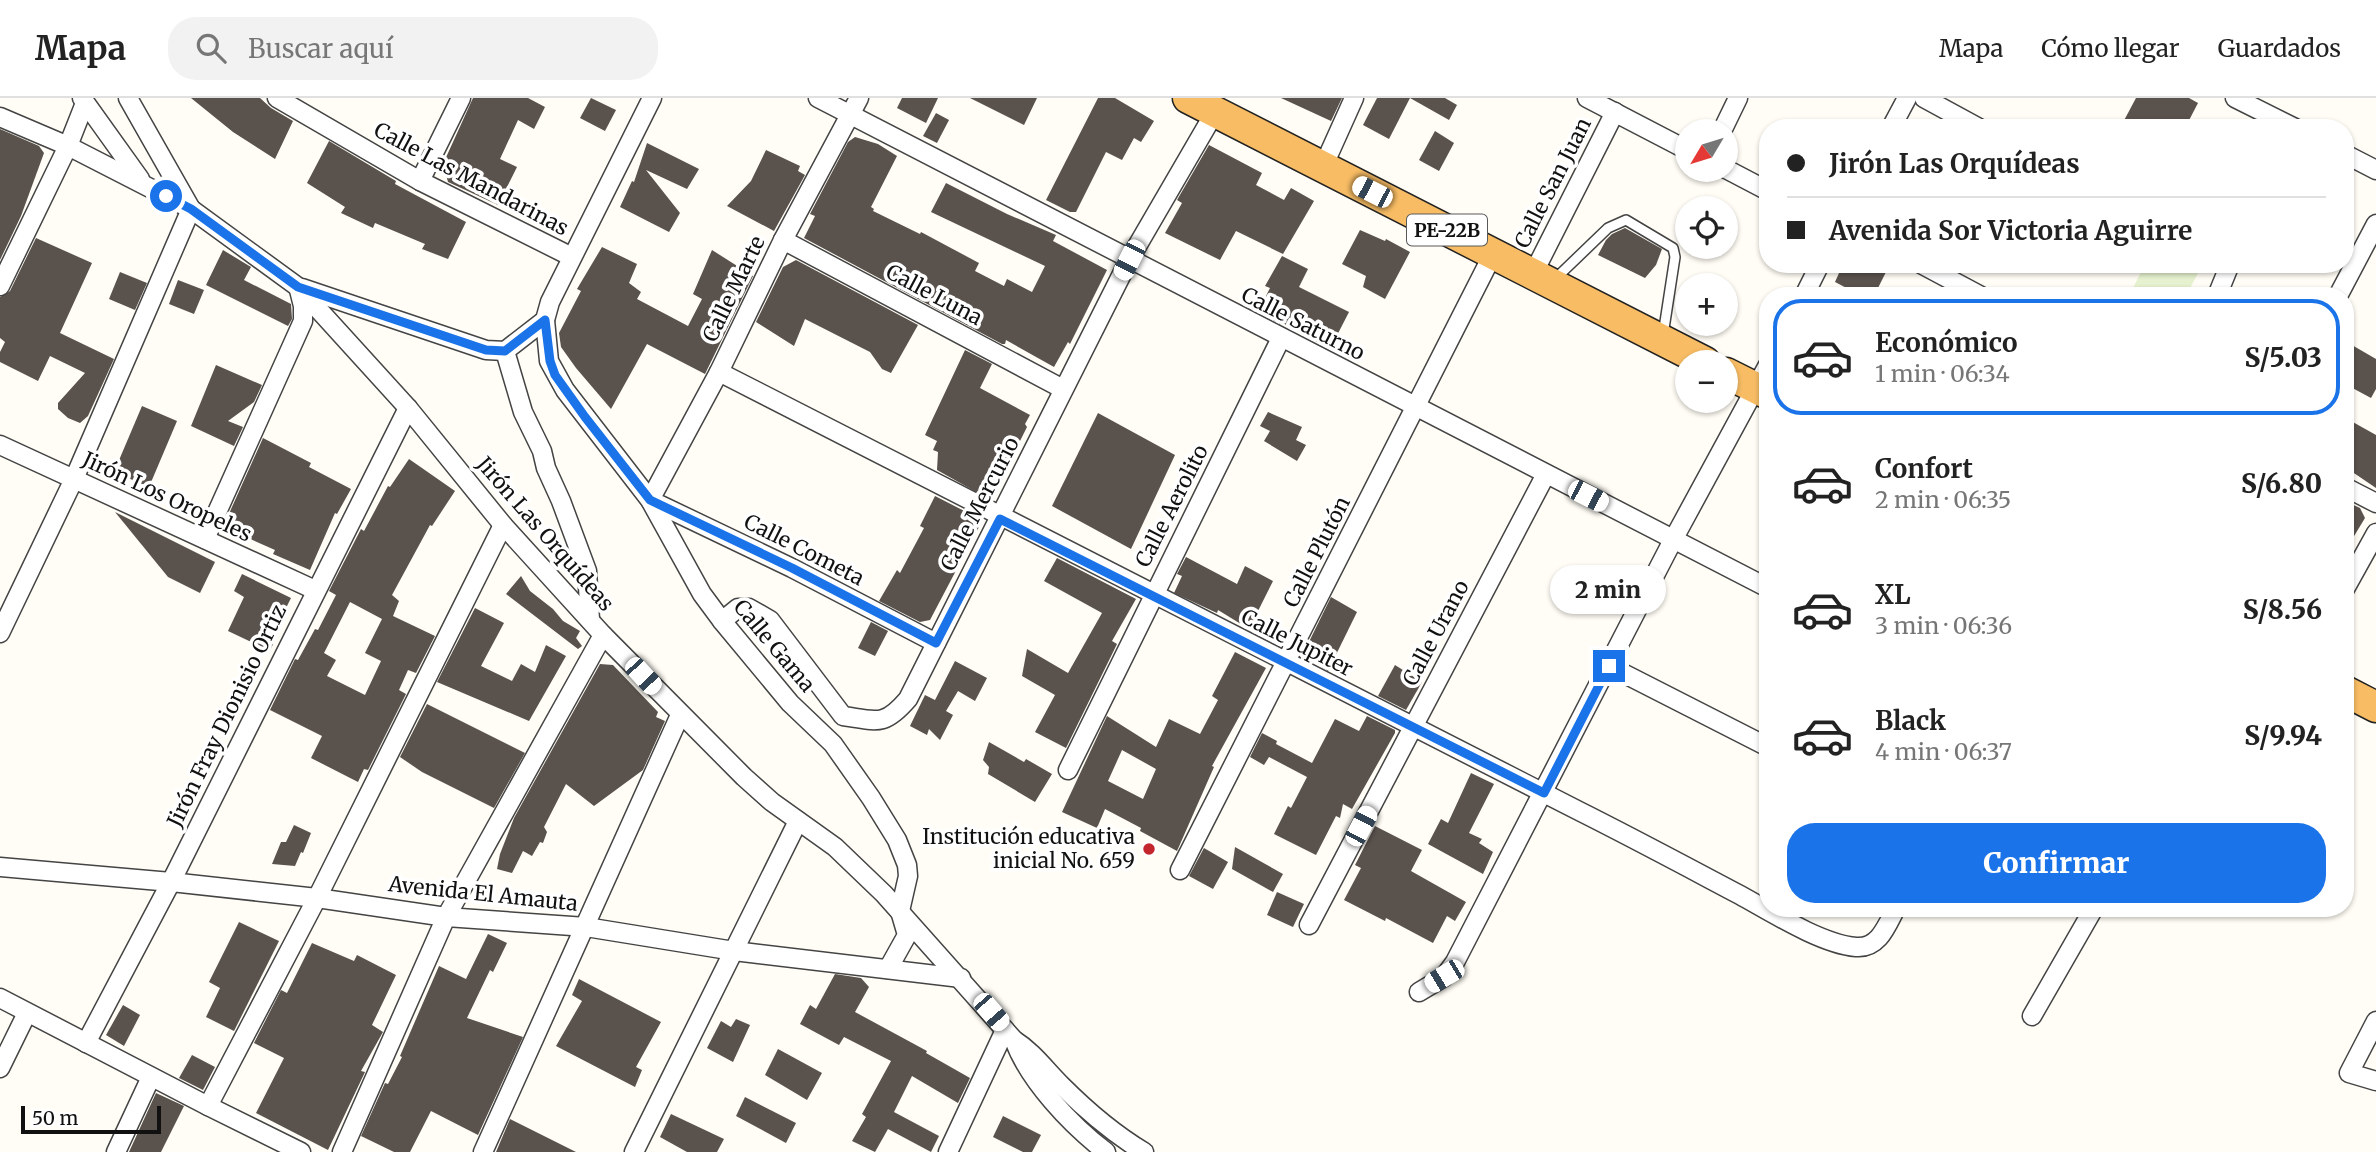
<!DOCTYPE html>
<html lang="es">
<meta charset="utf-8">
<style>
:root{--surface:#fff;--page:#f2f2f2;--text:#222;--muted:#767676;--line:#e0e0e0;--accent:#1a73e8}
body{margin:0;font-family:Merriweather,serif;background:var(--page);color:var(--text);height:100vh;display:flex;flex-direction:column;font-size:26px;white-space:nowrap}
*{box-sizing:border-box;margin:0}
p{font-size:23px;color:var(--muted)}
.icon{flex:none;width:38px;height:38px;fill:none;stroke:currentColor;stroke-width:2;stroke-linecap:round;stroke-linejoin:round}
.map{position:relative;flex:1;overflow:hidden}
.drawer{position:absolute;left:1759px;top:189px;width:595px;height:630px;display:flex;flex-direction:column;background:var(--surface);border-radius:28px;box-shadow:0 2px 5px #0004}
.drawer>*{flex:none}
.banner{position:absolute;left:1759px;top:21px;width:595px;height:154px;border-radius:28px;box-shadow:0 2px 5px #0004;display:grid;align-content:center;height:154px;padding:0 28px;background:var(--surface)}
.needle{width:46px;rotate:232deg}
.tools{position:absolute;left:1675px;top:21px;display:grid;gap:14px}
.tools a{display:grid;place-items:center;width:63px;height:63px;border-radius:50%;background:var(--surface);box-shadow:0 2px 5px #0004;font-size:35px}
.scale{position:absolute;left:21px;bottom:18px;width:140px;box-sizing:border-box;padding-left:7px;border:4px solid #111;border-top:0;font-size:19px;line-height:24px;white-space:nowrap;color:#111;-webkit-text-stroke:5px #fff;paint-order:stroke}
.end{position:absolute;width:32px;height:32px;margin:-16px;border:9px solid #1a73e8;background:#fff;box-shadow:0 0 0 4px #fff}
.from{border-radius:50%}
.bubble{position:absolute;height:49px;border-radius:24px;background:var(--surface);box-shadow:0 2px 5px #0004;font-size:23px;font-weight:800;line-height:49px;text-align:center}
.car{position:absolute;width:21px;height:42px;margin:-21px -10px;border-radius:9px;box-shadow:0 0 5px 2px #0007;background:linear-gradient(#fff 24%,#345 0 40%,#fff 0 76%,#345 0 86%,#fff 0)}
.banner b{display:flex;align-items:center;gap:24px;height:66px;font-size:26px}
.banner b+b{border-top:2px solid var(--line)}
.banner i{width:18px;height:18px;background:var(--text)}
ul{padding:12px 0 0;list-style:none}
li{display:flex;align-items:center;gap:21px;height:116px;margin:0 14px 10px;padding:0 14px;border:4px solid transparent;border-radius:28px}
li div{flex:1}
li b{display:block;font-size:26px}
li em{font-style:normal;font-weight:800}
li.active{border-color:var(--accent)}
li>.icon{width:63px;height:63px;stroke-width:1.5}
.action{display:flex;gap:14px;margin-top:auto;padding:14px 28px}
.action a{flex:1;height:80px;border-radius:28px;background:var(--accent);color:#fff;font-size:28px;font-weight:800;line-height:80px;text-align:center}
header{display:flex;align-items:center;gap:42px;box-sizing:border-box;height:98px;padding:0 35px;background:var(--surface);border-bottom:2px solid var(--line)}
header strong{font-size:33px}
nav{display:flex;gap:38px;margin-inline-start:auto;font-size:24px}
.search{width:490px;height:63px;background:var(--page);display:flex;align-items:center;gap:18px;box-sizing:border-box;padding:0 24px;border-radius:28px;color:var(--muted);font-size:26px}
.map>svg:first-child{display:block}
.pitch{fill:#e6f2cf}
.building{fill:#5a524d;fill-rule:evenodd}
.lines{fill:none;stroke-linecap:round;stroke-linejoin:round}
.service-casing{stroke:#444;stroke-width:12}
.minor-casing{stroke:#444;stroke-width:21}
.trunk-casing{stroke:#222;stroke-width:33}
.service{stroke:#fff;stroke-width:9}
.minor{stroke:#fff;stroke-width:18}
.trunk{stroke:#f7bc64;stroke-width:30}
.route{stroke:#1a73e8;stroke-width:9}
.poi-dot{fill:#c4262e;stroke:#fff;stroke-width:2.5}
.labels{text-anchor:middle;stroke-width:7;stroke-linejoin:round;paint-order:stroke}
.shield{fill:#fff;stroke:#585858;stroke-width:2}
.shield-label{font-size:19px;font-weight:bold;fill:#111}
.street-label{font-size:21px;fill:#111;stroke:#fff}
.poi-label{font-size:21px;fill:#111;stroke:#fff;text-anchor:end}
</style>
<header>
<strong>Mapa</strong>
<div class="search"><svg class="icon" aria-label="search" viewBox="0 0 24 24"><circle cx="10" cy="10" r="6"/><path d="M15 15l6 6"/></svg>Buscar aquí</div>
<nav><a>Mapa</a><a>Cómo llegar</a><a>Guardados</a></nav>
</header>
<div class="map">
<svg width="2376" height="1054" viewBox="0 0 2376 1054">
<rect width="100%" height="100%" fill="#fffdf5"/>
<!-- pitch -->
<polygon class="pitch" points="2145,166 2181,166 2198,175 2186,198 2129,198"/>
<!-- building -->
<g class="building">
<polygon points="191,0 260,0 271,10 293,23 275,61 233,34"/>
<polygon points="473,0 528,0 545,9 534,31 518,22 500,61 517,69 498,107 448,84 443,66"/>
<polygon points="591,0 616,12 605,33 580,20"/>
<polygon points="902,0 938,0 926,25 897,10"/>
<polygon points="970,0 1037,0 1024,27"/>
<polygon points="1098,0 1115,0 1154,23 1141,44 1134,40 1122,62 1106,54 1076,114 1070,114 1046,102"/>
<polygon points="1281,0 1342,0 1331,23"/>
<polygon points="1377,0 1410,0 1389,41 1363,27"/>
<polygon points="1410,0 1445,0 1457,7 1449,22"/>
<polygon points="2136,0 2189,0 2198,5 2185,30 2120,30"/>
<polygon points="936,15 949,22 937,45 923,38"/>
<polygon points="0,31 39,48 44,55 21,118 0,162"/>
<polygon points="1435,33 1454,45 1439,73 1419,62"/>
<polygon points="855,39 878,46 897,58 871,109 874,111 873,113 920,136 921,134 979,165 975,173 1004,188 1007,181 1032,194 1045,168 931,114 946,85 1007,116 1056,137 1053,143 1107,172 1070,246 1068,244 1054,269 1006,242 1005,246 1002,246 804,140 815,118 810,116 848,44"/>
<polygon points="329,43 396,83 395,86 466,124 448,161 422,151 425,146 375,125 373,130 341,115 345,109 307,85"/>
<polygon points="647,45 699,71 687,91 646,72 680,115 669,134 620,109 632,83 634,84"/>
<polygon points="1209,47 1262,75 1256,87 1284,102 1291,90 1314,103 1283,156 1236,133 1220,162 1165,135 1182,105 1177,102"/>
<polygon points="766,52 800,68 798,73 805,77 774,133 727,108 751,83"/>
<polygon points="1625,130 1662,151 1656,167 1645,180 1598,157 1606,142 1612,136"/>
<polygon points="1360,132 1385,143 1386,141 1410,154 1385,201 1363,189 1366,178 1342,166"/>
<polygon points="36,140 92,165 60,235 114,261 88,318 80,325 68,320 58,311 58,305 85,275 50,258 38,283 0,264 0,254 5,244 0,240 0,199 10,193"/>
<polygon points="602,149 637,166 629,185 641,194 637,201 688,228 702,201 693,196 712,152 753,178 705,276 647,246 611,311 576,270 561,249 559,235 581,193 577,191"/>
<polygon points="223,152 251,169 244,182 291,206 292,221 288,228 206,187"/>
<polygon points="1282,158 1308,171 1299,189 1349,214 1330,251 1281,224 1280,226 1258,214 1270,190 1265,188"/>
<polygon points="796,162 918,227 891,275 882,271 870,254 805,221 794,248 756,224 783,169"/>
<polygon points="1843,166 1890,166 1874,198 1862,198 1835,184"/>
<polygon points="120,174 147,185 135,212 109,201"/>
<polygon points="178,182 204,192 194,216 169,206"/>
<polygon points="2345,243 2376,261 2376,291 2371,300 2345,286"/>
<polygon points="965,252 992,266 980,290 1030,317 1025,326 1027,329 998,387 982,389 978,395 937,372 938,354 933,352 937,343 925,337"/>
<polygon points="216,267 262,287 254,304 228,323 243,329 234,348 191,328"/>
<polygon points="142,308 177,323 149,389 114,374"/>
<polygon points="1268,314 1302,329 1296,342 1306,347 1297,363 1264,343 1270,333 1260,328"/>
<polygon points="1098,315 1175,357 1131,451 1052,408"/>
<polygon points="2351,323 2376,337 2376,390 2345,369 2345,334"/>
<polygon points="263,340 311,365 309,369 351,391 337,416 335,415 310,472 273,456 275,452 223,429"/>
<path d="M409,361L455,393L432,428L430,427L392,497L399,503L393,518L435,538L416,575L408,572L399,592L406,596L368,672L364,671L358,684L311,660L322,638L270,612L295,561L298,562L315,531L318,532L336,497L329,493L361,431L364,433L388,388L390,389ZM350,504L382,521L365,555L381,563L365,597L327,578L336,562L324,555Z"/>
<polygon points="935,398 978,420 980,427 930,522 920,524 879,503 897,472 900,475 924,430 920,428"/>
<polygon points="2345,403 2360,410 2365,420 2345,453"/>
<polygon points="115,414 215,464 200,495 168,479"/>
<polygon points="1186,459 1237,486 1245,468 1273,483 1249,531 1218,512 1217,515 1174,495 1182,478 1177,476"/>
<polygon points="1057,460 1136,501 1112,543 1117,546 1066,650 1035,634 1055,597 1022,578 1027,551 1068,575 1102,515 1044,483"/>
<polygon points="242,476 291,500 277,528 280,530 270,553 228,533 244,499 234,493"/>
<polygon points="521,478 530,493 553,511 563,523 580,533 576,540 582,548 578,551 506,496"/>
<polygon points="1331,499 1357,514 1328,573 1303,556"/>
<polygon points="475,510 504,525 481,568 512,583 521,566 535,574 546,547 566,558 529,623 437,584"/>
<polygon points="871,524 888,533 875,558 858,550"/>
<path d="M1235,554L1266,570L1212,668L1214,669L1177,753L1140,733L1141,730L1105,711L1097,730L1062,714L1107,618L1156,649L1169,621L1200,636L1218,602L1212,598ZM1122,652L1156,671L1143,701L1108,683Z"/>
<polygon points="955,563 987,580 975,603 958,593 946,613 953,617 940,642 929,631 927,637 910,628 925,597 935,602"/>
<polygon points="600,566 613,567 658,614 656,619 665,623 643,672 594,708 566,686 544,729 547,734 543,745 540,744 532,758 523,753 512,775 497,771 500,756 514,720"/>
<polygon points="1395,567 1422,584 1406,612 1378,598"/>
<polygon points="427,606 525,655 494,710 422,674 400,659"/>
<polygon points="1367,618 1395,632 1395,635 1352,711 1343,706 1340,720 1336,718 1316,757 1274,736 1288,708 1291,710 1307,679 1269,659 1264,667 1250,659 1262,635 1277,643 1276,646 1312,665 1335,621 1359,633"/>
<polygon points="989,644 1024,664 1026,661 1052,676 1035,704 988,676 989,669 983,662"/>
<polygon points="1471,675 1494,686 1469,735 1482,741 1479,745 1493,754 1483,776 1428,746 1441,721 1448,725"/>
<polygon points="294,727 311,735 303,755 301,754 295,768 272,766 281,744 286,744"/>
<polygon points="1375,728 1422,752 1411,773 1466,804 1455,823 1447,818 1433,845 1386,820 1385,823 1344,802 1361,770 1355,767"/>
<polygon points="1235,749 1283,776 1273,794 1232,771"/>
<polygon points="1204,750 1228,764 1213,791 1189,778"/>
<polygon points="1277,794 1304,806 1293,829 1267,817"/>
<polygon points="239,824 279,843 234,933 206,919 220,890 209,884"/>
<polygon points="488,836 507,845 493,874 490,872 467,920 523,939 478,1037 431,1013 410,1054 394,1054 361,1038 385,985 388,986 402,959 400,958 439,868 466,881"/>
<polygon points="312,845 354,863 357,857 396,877 372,927 383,934 361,973 365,974 328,1052 256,1015 284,960 254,945 281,892 287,895"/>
<polygon points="835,876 861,880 869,889 855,914 927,953 926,955 970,980 958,1005 912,978 894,1014 939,1038 931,1054 888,1031 875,1054 852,1043 866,1019 862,1016 891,963 844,939 839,947 800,926 810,907 816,911"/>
<polygon points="579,881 661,924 636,969 642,972 635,989 556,948 582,903 572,897"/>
<polygon points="123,907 140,917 124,948 106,937"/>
<polygon points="736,921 750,927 733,964 707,950 721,923 731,929"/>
<polygon points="778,951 822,975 807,1002 765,977"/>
<polygon points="192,957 215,969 203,992 179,980"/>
<polygon points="156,995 184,1008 161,1054 129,1054"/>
<polygon points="745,999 796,1025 786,1045 736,1018"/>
<polygon points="671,1016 724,1041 717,1054 687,1054 660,1039"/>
<polygon points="1003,1018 1041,1037 1032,1054 1023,1054 993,1039"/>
<polygon points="510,1021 576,1054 496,1054"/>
</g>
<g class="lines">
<!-- service casing -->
<g class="service-casing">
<polyline id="service" points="1554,182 1608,130 1626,122 1673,150 1675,159 1663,237"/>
</g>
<!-- minor casing -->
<g class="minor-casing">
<g id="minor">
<polyline points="82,0 140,81"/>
<polyline points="277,0 420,83 572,159"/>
<polyline points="652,0 550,204 545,222 549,263 565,292 650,402 702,496 722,523 790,605 833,646 871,700 897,742 907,767 908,778 900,813 907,837 888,871"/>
<polyline points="818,0 1768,490"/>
<polyline points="859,0 783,142 719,274 650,402 792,470 936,545"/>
<polyline points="1587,0 1687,52"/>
<polyline points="1924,0 1979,30"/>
<polyline points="2235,0 2295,30"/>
<path d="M0,19L68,48L191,111L298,189L408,310L503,427L603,537L744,679L772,704L835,749L884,796L1014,942C1033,954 1045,971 1062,988C1086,1012 1114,1036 1144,1054"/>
<polyline points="1891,30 1907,0"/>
<polyline points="1722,33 1738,0"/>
<polyline points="2345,56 2376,72"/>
<polyline points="1323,69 1354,0"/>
<polyline points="1726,71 1768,93"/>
<polyline points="420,83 461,0"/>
<polyline points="783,142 1063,291"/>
<polyline points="1921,166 1981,198"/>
<polyline points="1533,176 1615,14"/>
<polyline points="0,188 68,48 85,5"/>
<polyline points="302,190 486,252 505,253"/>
<polyline points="1804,198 1820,166"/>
<polyline points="2217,198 2230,166"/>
<polyline points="2338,198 2376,126"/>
<polyline points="545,222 505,253 523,314 542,353 546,370 561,403 587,473 590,522"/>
<path d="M719,274C1005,423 1293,567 1579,713C1633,740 1687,769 1740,797C1771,814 1821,846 1856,849C1879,851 1887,827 1896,810"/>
<polyline points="0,347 315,492"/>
<polyline points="2345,389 2376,405"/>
<polyline points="205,441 303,223 303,208 299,192"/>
<polyline points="2345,491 2376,435"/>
<path d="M722,523L738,510H749L770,522L843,618C877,623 884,629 908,601L1129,162L1215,14"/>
<polyline points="0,535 74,381 191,111 128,0"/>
<polyline points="1609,568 1768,649"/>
<polyline points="1068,672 1281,240"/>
<polyline points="0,769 171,784 317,800 446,819 586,829 734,853 961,880"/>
<polyline points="1180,772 1493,156"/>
<polyline points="1309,827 1546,376"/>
<polyline points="1419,894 1444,879 1455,864 1673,442 1768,267"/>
<polyline points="0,900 208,1008 301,1054"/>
<polyline points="2032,918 2094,810"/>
<polyline points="2376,923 2349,975 2376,983"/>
<path d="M1014,942C1029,983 1071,1027 1106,1054"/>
<polyline points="86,945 171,784 408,310"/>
<polyline points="0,970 27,915"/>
<polyline points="208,1008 317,800 503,427"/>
<polyline points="116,1054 151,979"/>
<polyline points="342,1054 446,819 603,537"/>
<polyline points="483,1054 680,617"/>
<polyline points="634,1054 798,723"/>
<polyline points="948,1054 1005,932"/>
</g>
</g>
<!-- trunk casing -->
<g class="trunk-casing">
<g id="trunk">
<polyline points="1188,0 1705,264"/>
<polyline points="1726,275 1768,296"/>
<polyline points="2345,593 2376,609"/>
</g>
</g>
<!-- service -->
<use href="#service" class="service"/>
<!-- minor -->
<use href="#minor" class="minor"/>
<!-- trunk -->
<use href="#trunk" class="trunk"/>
</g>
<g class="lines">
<!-- route -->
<polyline class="route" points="166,98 191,111 298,189 486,252 505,253 545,222 550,263 555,277 585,319 650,402 792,470 936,545 1000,421 1544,695 1609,568"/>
</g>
<!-- markers -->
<circle class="poi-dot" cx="1149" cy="751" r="7"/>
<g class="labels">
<!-- shield labels -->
<rect class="shield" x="1407" y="116.5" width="80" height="31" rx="5"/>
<g class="shield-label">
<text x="1447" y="139">PE-22B</text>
</g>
<!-- street labels -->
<g class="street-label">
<text transform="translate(471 81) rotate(28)" y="7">Calle Las Mandarinas</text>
<text transform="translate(1553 85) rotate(-63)" y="7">Calle San Juan</text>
<text transform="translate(734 191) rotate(-64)" y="7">Calle Marte</text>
<text transform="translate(934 197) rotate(28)" y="7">Calle Luna</text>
<text transform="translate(1303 226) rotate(27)" y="7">Calle Saturno</text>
<text transform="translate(167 399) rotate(25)" y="7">Jirón Los Oropeles</text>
<text transform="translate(980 406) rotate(-63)" y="7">Calle Mercurio</text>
<text transform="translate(1172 408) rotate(-63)" y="7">Calle Aerolito</text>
<text transform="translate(545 436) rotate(49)" y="7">Jirón Las Orquídeas</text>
<text transform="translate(804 452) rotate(27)" y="7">Calle Cometa</text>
<text transform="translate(1317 454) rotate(-63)" y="7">Calle Plutón</text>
<text transform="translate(1436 535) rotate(-62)" y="7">Calle Urano</text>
<text transform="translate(1297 545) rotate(27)" y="7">Calle Jupiter</text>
<text transform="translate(774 548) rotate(50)" y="7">Calle Gama</text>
<text transform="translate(227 618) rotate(-64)" y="7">Jirón Fray Dionisio Ortiz</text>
<text transform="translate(483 796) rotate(6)" y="7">Avenida El Amauta</text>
</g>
<!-- poi labels -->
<g class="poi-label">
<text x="1135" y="746">Institución educativa<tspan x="1135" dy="24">inicial No. 659</tspan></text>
</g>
</g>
</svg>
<div class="tools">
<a><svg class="needle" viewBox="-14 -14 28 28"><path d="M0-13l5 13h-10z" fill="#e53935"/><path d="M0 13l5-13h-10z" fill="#767676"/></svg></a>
<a><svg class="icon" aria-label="locate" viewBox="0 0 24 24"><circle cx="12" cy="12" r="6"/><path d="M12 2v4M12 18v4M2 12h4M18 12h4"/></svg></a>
<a>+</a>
<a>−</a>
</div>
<div class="scale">50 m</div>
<i class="end from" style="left:166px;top:98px"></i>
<i class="end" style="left:1609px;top:568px"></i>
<div class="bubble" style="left:1550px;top:467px;width:116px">2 min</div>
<i class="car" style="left:1372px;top:94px;rotate:297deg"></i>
<i class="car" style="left:1129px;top:162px;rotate:207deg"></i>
<i class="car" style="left:1588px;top:398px;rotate:117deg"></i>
<i class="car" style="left:643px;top:578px;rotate:137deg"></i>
<i class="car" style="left:1361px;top:728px;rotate:28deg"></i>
<i class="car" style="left:1444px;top:878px;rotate:239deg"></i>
<i class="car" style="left:991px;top:914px;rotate:139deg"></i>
<div class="banner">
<b><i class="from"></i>Jirón Las Orquídeas</b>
<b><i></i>Avenida Sor Victoria Aguirre</b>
</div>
<section class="drawer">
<ul>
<li class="active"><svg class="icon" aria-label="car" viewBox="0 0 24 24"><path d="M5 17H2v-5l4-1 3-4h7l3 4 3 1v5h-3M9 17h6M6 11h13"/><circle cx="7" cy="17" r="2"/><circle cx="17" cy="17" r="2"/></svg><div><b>Económico</b><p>1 min · 06:34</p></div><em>S/5.03</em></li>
<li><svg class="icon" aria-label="car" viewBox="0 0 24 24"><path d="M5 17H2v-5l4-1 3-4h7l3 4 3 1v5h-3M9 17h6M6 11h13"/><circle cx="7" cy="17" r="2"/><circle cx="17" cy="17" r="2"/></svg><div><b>Confort</b><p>2 min · 06:35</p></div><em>S/6.80</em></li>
<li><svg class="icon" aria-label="car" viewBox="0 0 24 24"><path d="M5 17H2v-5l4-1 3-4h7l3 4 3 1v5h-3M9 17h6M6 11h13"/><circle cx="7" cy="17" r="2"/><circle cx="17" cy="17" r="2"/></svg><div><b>XL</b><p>3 min · 06:36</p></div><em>S/8.56</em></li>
<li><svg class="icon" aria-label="car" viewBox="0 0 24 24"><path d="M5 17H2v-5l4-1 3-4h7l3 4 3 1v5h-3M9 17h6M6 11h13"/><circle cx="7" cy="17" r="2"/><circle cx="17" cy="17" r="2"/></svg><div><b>Black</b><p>4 min · 06:37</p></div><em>S/9.94</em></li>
</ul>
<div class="action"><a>Confirmar</a></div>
</section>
</div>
